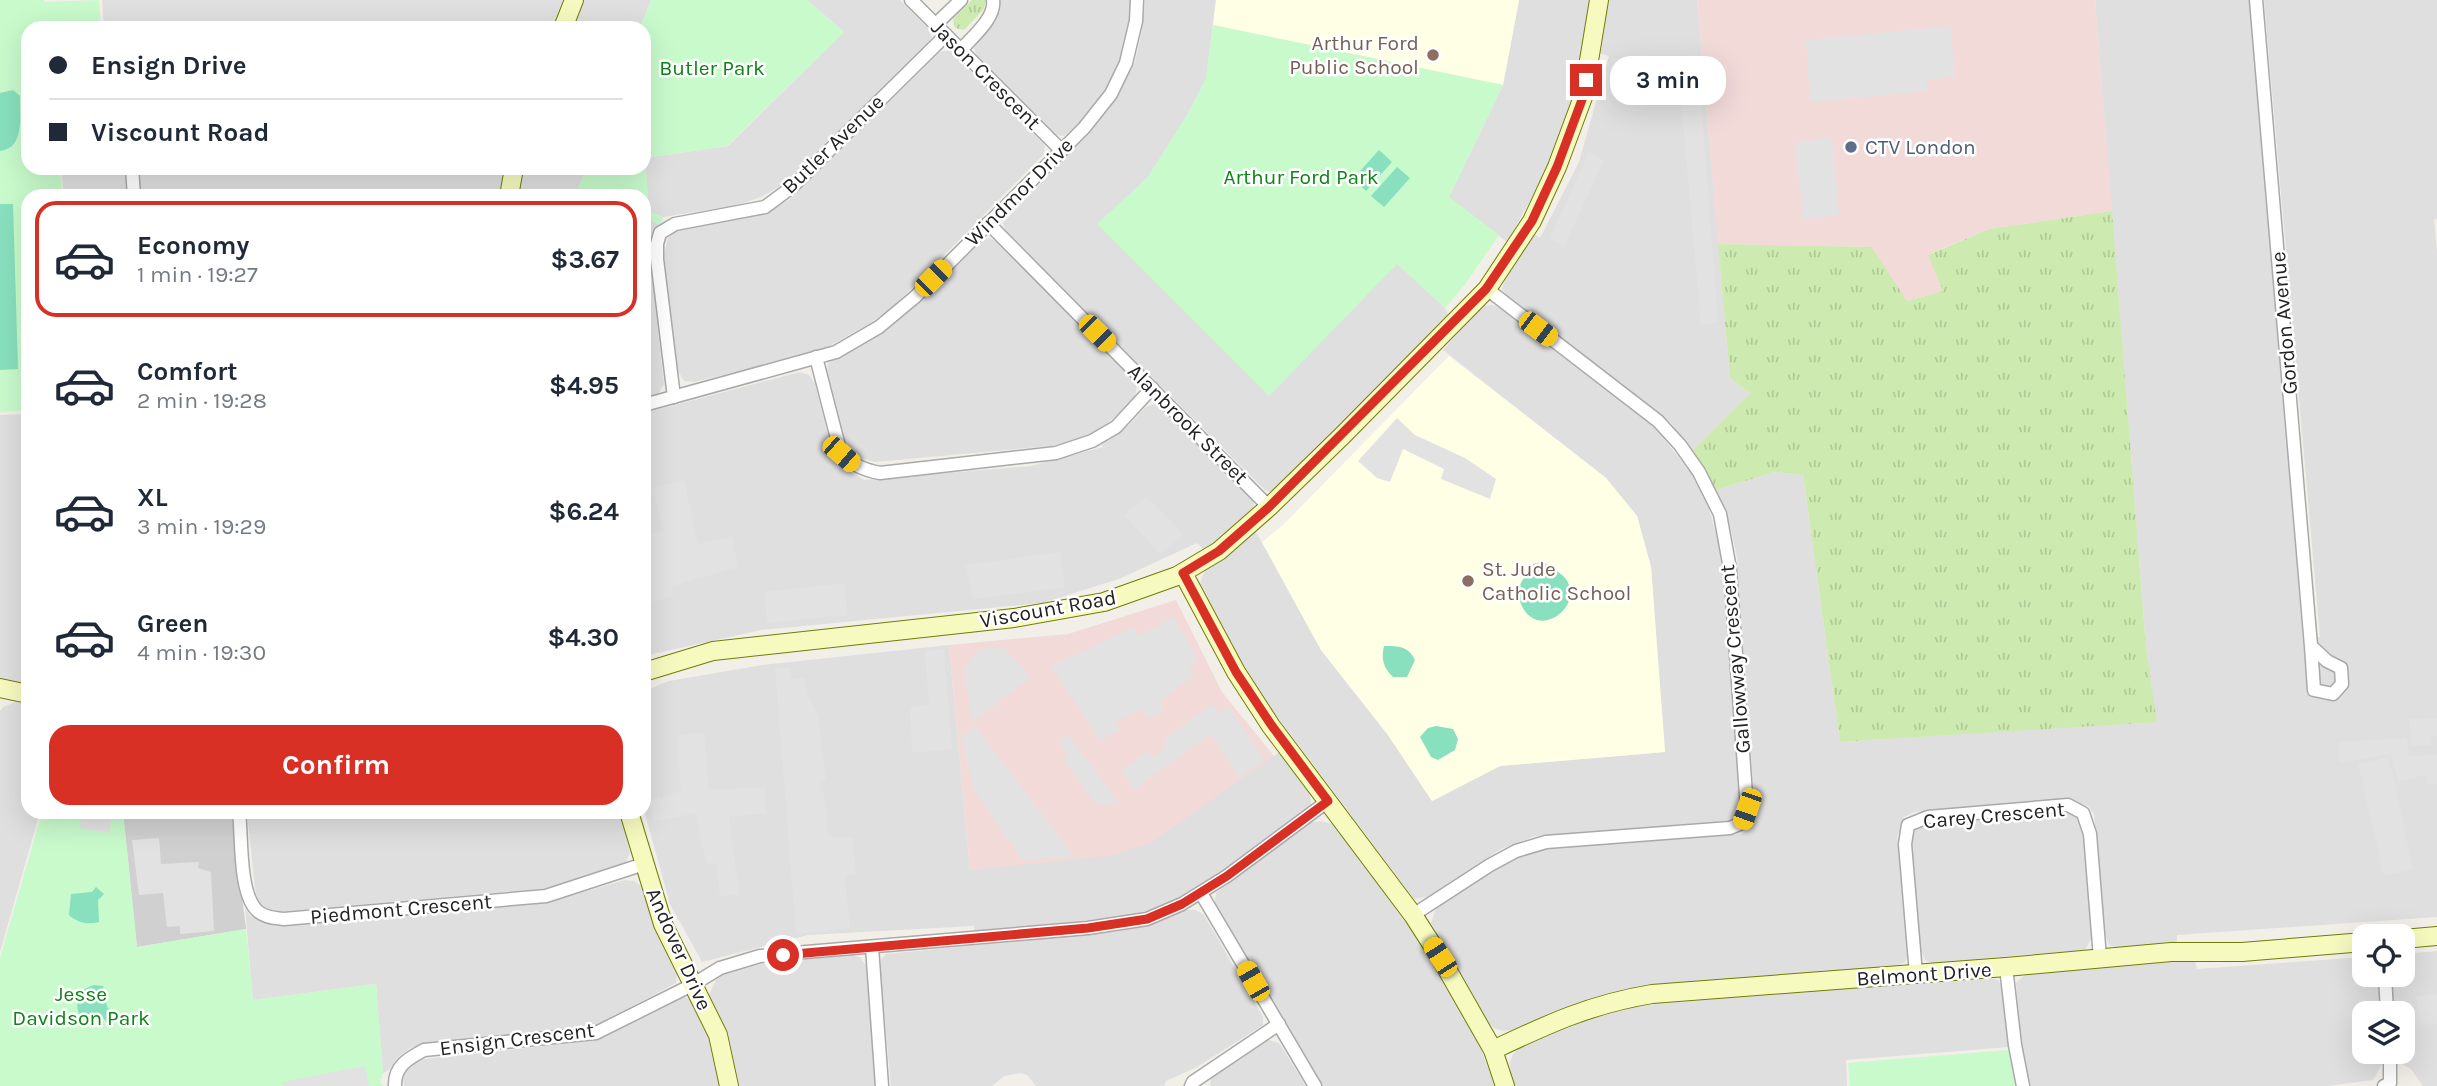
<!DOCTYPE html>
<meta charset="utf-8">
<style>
:root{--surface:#fff;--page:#f2f2f3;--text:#1f2937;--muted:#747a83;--line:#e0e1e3;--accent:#d93025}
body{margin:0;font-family:Karla,sans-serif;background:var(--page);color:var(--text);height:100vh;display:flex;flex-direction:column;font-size:26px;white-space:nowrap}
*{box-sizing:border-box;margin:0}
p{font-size:23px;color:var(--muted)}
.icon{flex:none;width:38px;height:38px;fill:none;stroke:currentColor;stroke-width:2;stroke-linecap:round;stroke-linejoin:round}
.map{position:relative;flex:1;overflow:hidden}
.panel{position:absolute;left:21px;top:189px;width:630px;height:630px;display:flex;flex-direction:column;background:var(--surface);border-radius:21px;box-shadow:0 7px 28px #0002}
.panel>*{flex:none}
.banner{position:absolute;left:21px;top:21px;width:630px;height:154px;border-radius:21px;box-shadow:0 7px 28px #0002;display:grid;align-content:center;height:154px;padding:0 28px;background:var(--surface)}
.fabs{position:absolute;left:2352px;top:924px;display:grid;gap:14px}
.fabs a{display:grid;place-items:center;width:63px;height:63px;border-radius:14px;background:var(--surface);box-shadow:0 7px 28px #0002;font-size:35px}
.end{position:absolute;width:32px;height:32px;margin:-16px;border:9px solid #d93025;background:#fff;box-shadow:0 0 0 4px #fff}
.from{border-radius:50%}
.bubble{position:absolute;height:49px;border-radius:21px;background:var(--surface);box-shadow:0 7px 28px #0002;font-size:23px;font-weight:700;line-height:49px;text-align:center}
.car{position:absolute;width:21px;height:42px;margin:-21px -10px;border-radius:9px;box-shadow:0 0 5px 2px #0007;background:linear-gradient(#f5c518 24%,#345 0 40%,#f5c518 0 76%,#345 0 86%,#f5c518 0)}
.banner b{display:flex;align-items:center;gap:24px;height:66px;font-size:26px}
.banner b+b{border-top:2px solid var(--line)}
.banner i{width:18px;height:18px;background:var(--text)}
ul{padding:12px 0 0;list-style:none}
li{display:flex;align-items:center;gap:21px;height:116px;margin:0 14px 10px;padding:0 14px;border:4px solid transparent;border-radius:21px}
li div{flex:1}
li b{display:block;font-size:26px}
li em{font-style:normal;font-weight:700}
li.on{border-color:var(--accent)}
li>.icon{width:63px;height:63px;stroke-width:1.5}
.action{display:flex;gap:14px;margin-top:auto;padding:14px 28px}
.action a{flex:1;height:80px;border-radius:21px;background:var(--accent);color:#fff;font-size:28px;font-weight:700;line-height:80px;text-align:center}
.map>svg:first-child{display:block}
.residential{fill:#e0dfdf;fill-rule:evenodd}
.commercial{fill:#f2dad9}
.education{fill:#ffffe5}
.religious{fill:#d0d0d0}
.grass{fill:url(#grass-tufts)}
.park{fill:#c8facc}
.pitch{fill:#88e0be}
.parking{fill:#e2e2e2}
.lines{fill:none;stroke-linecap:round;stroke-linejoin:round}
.street-casing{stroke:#a9a9a9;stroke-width:15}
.secondary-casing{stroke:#707d05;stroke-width:20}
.street{stroke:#fff;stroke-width:12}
.secondary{stroke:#f7fabf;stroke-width:18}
.route{stroke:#d93025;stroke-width:9}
.education-dot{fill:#8d6e63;stroke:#fff;stroke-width:2.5}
.service-dot{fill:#5c6f8a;stroke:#fff;stroke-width:2.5}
.labels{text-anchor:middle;stroke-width:5;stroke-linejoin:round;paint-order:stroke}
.education-label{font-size:21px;fill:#785e54;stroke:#fff;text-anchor:end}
.park-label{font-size:21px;fill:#0c8416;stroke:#fff}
.street-label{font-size:21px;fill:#222;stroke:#fff}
.service-label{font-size:21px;fill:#4e5e75;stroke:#fff;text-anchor:start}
</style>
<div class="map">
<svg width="2437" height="1086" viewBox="0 0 2437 1086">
<defs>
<pattern id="grass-tufts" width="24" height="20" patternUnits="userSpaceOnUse" patternTransform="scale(1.75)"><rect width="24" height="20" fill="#cdebb0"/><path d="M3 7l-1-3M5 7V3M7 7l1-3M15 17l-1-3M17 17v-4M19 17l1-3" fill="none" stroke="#b0c997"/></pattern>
</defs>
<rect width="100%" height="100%" fill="#f2efe9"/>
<!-- residential -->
<g class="residential">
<polygon points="102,0 563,0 553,28 104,28"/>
<polygon points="581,0 651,0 640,28 571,28"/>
<polygon points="807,0 900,0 927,27 932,37 926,46 782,185 761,197 734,206 663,217 649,212 645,158 728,146 844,32"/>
<polygon points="1000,0 1131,0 1130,23 1120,61 1106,89 1081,122 1064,136 1053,134 977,56 974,48 977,37 997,16"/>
<polygon points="1145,0 1216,0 1206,79 1186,117 1148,177 1098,225 1397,263 1445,308 1450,318 1276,489 1270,492 1265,490 1006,232 1003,223 1090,131 1114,102 1135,62 1142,31"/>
<polygon points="1519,0 1591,0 1589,23 1573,100 1545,174 1507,242 1449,197 1503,85"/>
<polygon points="1609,0 1697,0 1730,378 1750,393 1692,451 1671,423 1509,299 1502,289 1505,278 1532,233 1540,238 1579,162 1609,56 1599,53"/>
<polygon points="2095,0 2249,0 2303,639 2320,637 2264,0 2437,0 2437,219 2434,219 2437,252 2437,917 2177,935 2177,945 2119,949 2109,945 2104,933 2094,814 2088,806 2070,800 1915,812 1904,817 1897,837 1908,956 1905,962 1897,966 1638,987 1615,992 1570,1006 1515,1030 1503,1031 1494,1028 1485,1019 1431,923 1436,908 1508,860 1528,853 1551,848 1742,834 1749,827 1755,817 1737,557 1730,525 1716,490 1775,472 1803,475 1840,742 2156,721 2146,647"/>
<polygon points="950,50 1045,145 1044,154 895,305 869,324 829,346 800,356 694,382 684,381 677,369 664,255 668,238 676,231 769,212 789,200 940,52"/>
<polygon points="61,168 124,168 128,196 64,196"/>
<polygon points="506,168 502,196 141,196 138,169"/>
<polygon points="521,168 586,168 578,189 596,196 518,196"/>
<polygon points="644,215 660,226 650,245 650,260 664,384 658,394 644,397"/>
<polygon points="989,238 996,241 1131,374 1137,384 1135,397 1123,410 1100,429 1076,440 1050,446 875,462 860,458 849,448 841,435 827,373 828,363 877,336 906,314 979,242"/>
<polygon points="1492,305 1500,308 1655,428 1694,476 1709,509 1717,537 1723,571 1741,808 1737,818 1728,821 1535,836 1501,849 1427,897 1414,899 1271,708 1242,663 1200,583 1205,570 1256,532 1321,650 1388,735 1432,801 1500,766 1665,752 1651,567 1637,516 1606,478 1443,350 1482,306"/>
<polygon points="800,372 809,375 815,384 831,447 840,464 864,480 1031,466 1103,447 1101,445 1129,425 1146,407 1154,404 1161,408 1251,494 1254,502 1252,514 1205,551 1197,543 1119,579 1042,603 761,630 644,656 644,413"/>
<polygon points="27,414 28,429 28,686 0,679 0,415"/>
<polygon points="949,645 970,870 1274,756 1281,751 1310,789 1311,804 1308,810 1207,883 1158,908 1128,916 975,932 974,926 808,935 702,962 670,904 644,810 644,691 669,681 762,665"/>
<polygon points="16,702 28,704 28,812 40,812 0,952 0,711 3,707"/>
<polygon points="247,812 619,812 630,853 624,866 549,888 277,912 262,907 258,900 255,889"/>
<polygon points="2070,812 2078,815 2082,822 2092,937 2085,950 1933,963 1926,961 1919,948 1911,837 1915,827 1921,824"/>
<polygon points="1321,821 1336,825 1441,972 1478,1042 1495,1086 1322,1086 1214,908 1216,893 1312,822"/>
<polygon points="625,880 634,881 640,885 661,943 677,974 676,983 597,1025 572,1030 426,1043 410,1048 397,1058 390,1069 383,1073 376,984 253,1000 245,908 250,916 275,926 297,925 549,902"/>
<polygon points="1185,910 1196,910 1204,915 1263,1017 1263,1025 1197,1067 1166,1081 1164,1086 1036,1086 1027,1075 1021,1073 1004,1076 992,1086 891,1086 880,969 881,959 886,954 1120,931 1146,926"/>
<path d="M2437,951V1086H2423L2411,1069L2387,1056L2373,1080L2328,1086H2030L2023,1065L2016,983L2027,973L2195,960L2197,969L2364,957V975H2403V954ZM2364,1013H2403V1052H2364Z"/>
<polygon points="851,955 860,957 866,966 876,1086 738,1086 723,1032 709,995 718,976 762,964"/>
<polygon points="1984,977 1998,980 2003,989 2009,1047 1846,1060 1847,1086 1515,1086 1510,1073 1510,1062 1513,1054 1520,1047 1587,1018 1632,1006"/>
<polygon points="685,997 692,1000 711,1041 724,1086 404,1086 403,1077 406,1069 416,1060 592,1041 608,1036 679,998"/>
<polygon points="1266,1039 1279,1043 1306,1086 1210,1086 1211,1076"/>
</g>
<!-- commercial -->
<g class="commercial">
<polygon points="1697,0 2095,0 2112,211 1989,229 1929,254 1943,291 1907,301 1871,247 1718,244"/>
<polygon points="1176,600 1222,692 1274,756 1150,843 1109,856 970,870 949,645 1068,634"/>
</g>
<!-- education -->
<g class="education">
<polygon points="1216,0 1519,0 1503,85 1213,25"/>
<polygon points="1449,356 1606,478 1637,516 1651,567 1665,752 1500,766 1432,801 1388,735 1321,650 1262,542 1283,525"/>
</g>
<!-- religious -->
<polygon class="religious" points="123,812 231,812 246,929 137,947"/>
<!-- grass -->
<g class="grass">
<polygon points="972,0 986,0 984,9 964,30 955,28 953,19"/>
<polygon points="2112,211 2146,647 2157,722 1840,742 1803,475 1775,472 1716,490 1692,451 1750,393 1730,378 1718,244 1872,247 1907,301 1943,291 1928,255 1989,229"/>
</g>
<!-- park -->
<g class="park">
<polygon points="0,0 44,0 44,2 99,0 101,28 28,28 28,168 60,168 62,196 28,196 28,410 0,412"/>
<polygon points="651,0 807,0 844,32 727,146 645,158 649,211 663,217 660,226 644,215 644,196 596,196 578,189 586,168 644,168 644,28 640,28"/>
<polygon points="1213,25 1503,85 1449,197 1499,235 1466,283 1445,308 1397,264 1269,396 1097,224 1148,177 1186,117 1206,79"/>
<polygon points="42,812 123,812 137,947 246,929 253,1000 376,984 383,1072 380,1083 384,1086 0,1086 0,958"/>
<polygon points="2009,1050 2015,1086 1850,1086 1848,1063"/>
</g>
<!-- pitch -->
<g class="pitch">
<path d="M13,90L20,96C19,115 26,148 0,151V93Z"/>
<polygon points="1379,150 1392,162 1366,191 1353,179"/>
<polygon points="1397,167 1410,178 1384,207 1371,196"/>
<polygon points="0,204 13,204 18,369 0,370"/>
<path d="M1543,562C1550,567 1560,572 1565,578C1587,605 1537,643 1521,604C1519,599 1518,594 1519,588C1521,580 1529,572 1533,564Z"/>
<path d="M1384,646C1399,646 1408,646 1415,660L1407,677H1393C1383,668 1381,658 1384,646Z"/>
<polygon points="1436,726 1453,729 1458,739 1455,750 1438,760 1431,757 1420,737 1428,728"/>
<path d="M96,887L104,894L98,900L99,922C87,925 78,923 69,915L71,894L92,892Z"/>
<path d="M94,985L103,986L107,1007L115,1014L108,1023L102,1017H80C74,1001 77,990 94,985Z"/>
</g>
<!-- parking -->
<g class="parking">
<polygon points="1950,26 1955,77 1926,80 1928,91 1810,102 1806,40"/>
<polygon points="1613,58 1699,73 1718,322 1701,325 1680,89 1610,78"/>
<polygon points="1832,137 1839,215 1803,219 1795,143"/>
<polygon points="1589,152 1604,160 1564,247 1550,238"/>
<polygon points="1397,418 1415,435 1465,458 1496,479 1490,499 1441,479 1444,469 1403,449 1390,482 1377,478 1358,461"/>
<polygon points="684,480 698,544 732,537 738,567 672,586 673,596 651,602 644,577 644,537 664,531 652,488"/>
<polygon points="1146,496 1184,535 1160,554 1124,515"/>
<polygon points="1060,552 1065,587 973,599 965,565"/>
<polygon points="845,583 847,615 767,623 765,592"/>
<polygon points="1174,617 1198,660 1189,666 1194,675 1160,701 1164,710 1148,719 1142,709 1115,722 1119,731 1100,740 1051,666 1134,627 1138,636"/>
<polygon points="1002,647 1031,677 972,722 964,668 980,649"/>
<polygon points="944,649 952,749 912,753 910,707 929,705 925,651"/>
<polygon points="775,668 790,668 791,679 804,678 809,699 818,716 826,780 820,781 820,789 824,792 828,834 833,838 853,837 856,874 845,876 850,928 796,934"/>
<polygon points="1212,704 1220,713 1229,708 1264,760 1240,777 1210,734 1134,790 1122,771 1147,751 1153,758 1167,746 1163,740"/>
<polygon points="2437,718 2437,736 2431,736 2432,745 2412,746 2409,719"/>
<polygon points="975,726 1074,856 1022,860 974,790 962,737"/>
<polygon points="704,732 709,790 765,787 766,813 729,817 739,894 720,897 717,863 707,864 695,813 654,822 649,801 681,791 677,736"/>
<polygon points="1068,734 1119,803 1097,806 1064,760 1068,757 1059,742"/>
<polygon points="2407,738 2409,756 2437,755 2437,784 2427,785 2425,775 2398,782 2391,754 2340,762 2338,742"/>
<polygon points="2389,757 2413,869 2384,876 2358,764"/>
<polygon points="81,812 112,812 110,833 80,828"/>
<polygon points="159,838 161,864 199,862 198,868 211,872 214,931 180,934 180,926 167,927 163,893 139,895 132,840"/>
<polygon points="2437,994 2437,1024 2421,1025 2416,996"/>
<polygon points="365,1066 369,1086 283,1086 282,1082"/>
</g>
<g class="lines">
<!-- street casing -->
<g class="street-casing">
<g id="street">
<polyline points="911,0 1061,150"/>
<polyline points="2256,0 2311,646 2314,690 2333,694 2342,684 2341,668 2327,661 2311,646"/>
<polyline points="935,25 961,0"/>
<path d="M961,50C972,37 996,18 993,0"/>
<polyline points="132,168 134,196"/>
<polyline points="988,223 1269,507"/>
<path d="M816,357L841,454C853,465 864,470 880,473L1056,453L1092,441L1116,427L1152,388"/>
<polyline points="674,397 657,259 657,244 660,233 675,224 765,207 792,187 946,35"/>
<polyline points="644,405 836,352 879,327 915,297 1084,128 1111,94 1126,63 1136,21 1137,0"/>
<path d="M239,812C242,837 239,886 254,907C261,917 273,918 284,919L546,896L644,864"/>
<polyline points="1201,893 1315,1086"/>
<polyline points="1413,915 1490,865 1516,851 1546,842 1730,828 1742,823 1747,809 1730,569 1720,514 1699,472 1680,445 1658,421 1487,289"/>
<polyline points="872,947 882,1086"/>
<polyline points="2006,967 2015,1045 2023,1086"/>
<polyline points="1916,974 1905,844 1908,825 1928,817 2068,805 2083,813 2090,834 2100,958"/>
<polyline points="2385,975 2387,1013"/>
<path d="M395,1086C394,1066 409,1058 424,1050L596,1033L692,985L720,968L760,956L1088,928L1147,919L1182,904L1227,876L1328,801"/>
<polyline points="1191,1086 1193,1082 1279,1024"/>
<polyline points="2384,1086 2390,1083 2390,1052"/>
</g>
</g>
<!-- secondary casing -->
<g class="secondary-casing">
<g id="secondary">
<polyline points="563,28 574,0"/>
<polyline points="509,196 514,168"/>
<polyline points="1183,573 1236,672 1271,726 1413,915 1440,957 1493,1050 1505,1086"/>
<polyline points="644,672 713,651 1014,618 1104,602 1177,576 1219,551 1269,507 1343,435 1487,289 1532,221 1557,167 1583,97 1599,0"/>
<polyline points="0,688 28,694"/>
<polyline points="629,812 663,924 718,1035 729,1086"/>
<polyline points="2403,939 2437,936"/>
<path d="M1493,1050C1548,1024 1591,1004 1652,994L2006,967L2171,952H2242L2364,942"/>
</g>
</g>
<!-- street -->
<use href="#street" class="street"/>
<!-- secondary -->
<use href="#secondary" class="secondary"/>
</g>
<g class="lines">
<!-- route -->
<polyline class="route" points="783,955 1088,928 1147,919 1182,904 1227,876 1328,801 1272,726 1236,672 1183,573 1219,551 1269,507 1486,289 1532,221 1557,167 1583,97 1586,80"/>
</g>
<!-- markers -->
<g class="education-dot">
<circle cx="1433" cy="55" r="7"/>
<circle cx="1468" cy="581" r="7"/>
</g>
<circle class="service-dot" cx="1851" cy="147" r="7"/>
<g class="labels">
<!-- education labels -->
<g class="education-label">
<text x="1419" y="50">Arthur Ford<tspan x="1419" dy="24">Public School</tspan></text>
<text x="1482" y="576" text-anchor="start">St. Jude<tspan x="1482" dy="24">Catholic School</tspan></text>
</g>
<!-- park labels -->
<g class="park-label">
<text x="712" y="75">Butler Park</text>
<text x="1301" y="184">Arthur Ford Park</text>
<text x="81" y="1001">Jesse<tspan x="81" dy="24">Davidson Park</tspan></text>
</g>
<!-- street labels -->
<g class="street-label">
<text transform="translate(986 75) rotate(45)" y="7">Jason Crescent</text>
<text transform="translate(833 144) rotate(-44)" y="7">Butler Avenue</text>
<text transform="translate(1019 192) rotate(-45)" y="7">Windmor Drive</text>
<text transform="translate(2284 323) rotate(-95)" y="7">Gordon Avenue</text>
<text transform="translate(1188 424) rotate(45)" y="7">Alanbrook Street</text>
<text transform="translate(1048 609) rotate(-10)" y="7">Viscount Road</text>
<text transform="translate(1735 659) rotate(-95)" y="7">Gallowway Crescent</text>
<text transform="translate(1994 815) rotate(-5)" y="7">Carey Crescent</text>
<text transform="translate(401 909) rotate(-5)" y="7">Piedmont Crescent</text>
<text transform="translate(679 949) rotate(66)" y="7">Andover Drive</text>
<text transform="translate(1924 974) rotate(-4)" y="7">Belmont Drive</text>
<text transform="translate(517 1039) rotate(-7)" y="7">Ensign Crescent</text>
</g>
<!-- service labels -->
<g class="service-label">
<text x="1865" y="154">CTV London</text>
</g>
</g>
</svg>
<div class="fabs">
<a><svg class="icon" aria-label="locate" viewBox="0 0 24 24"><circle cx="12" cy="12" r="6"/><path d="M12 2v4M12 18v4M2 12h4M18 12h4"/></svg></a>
<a><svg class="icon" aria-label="layers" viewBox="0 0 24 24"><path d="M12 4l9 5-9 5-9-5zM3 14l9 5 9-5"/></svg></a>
</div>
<i class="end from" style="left:783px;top:955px"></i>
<i class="end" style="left:1586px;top:80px"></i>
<div class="bubble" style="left:1610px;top:56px;width:116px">3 min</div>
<i class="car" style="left:933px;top:278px;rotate:45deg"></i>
<i class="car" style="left:1538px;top:329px;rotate:127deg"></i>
<i class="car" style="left:1097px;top:333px;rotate:135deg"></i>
<i class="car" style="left:841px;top:454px;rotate:131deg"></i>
<i class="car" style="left:1747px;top:809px;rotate:199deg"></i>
<i class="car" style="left:1440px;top:957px;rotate:327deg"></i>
<i class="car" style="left:1253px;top:981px;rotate:330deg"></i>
<div class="banner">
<b><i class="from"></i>Ensign Drive</b>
<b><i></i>Viscount Road</b>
</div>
<section class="panel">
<ul>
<li class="on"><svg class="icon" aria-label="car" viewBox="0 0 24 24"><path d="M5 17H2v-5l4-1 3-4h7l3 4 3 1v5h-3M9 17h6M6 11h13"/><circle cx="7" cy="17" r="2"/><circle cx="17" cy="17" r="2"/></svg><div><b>Economy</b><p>1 min · 19:27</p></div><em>$3.67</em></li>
<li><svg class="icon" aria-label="car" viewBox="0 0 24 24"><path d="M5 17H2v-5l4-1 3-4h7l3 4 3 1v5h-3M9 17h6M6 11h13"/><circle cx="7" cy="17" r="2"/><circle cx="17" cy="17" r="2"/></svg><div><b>Comfort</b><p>2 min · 19:28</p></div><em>$4.95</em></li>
<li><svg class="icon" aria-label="car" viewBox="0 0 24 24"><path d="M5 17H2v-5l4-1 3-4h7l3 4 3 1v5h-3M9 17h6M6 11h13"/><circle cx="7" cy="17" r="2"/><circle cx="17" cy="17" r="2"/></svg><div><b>XL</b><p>3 min · 19:29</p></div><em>$6.24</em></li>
<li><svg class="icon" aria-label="car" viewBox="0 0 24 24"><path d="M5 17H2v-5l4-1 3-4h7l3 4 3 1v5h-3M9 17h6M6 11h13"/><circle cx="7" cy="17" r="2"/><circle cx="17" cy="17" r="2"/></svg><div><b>Green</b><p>4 min · 19:30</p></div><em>$4.30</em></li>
</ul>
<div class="action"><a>Confirm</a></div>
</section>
</div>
